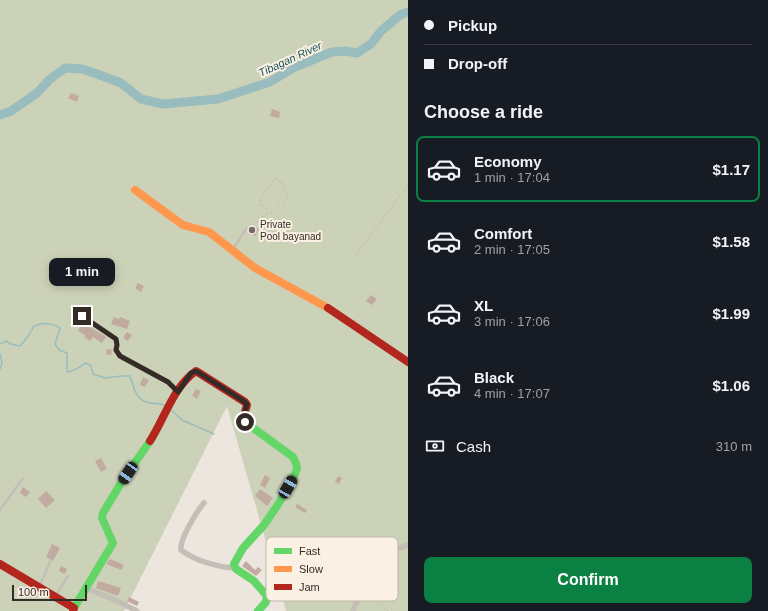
<!DOCTYPE html>
<meta charset="utf-8">
<style>
:root{--surface:#171b24;--page:#20242c;--text:#f1f3f6;--muted:#9ea1a6;--line:#363941;--accent:#0b8043}
body{margin:0;font-family:Helvetica,sans-serif;background:var(--page);color:var(--text);height:100vh;display:flex;flex-direction:column;font-size:15px;white-space:nowrap}
*{box-sizing:border-box;margin:0}
p{font-size:13px;color:var(--muted)}
.icon{flex:none;width:22px;height:22px;fill:none;stroke:currentColor;stroke-width:2;stroke-linecap:round;stroke-linejoin:round}
.map{position:relative;flex:1;overflow:hidden}
.panel{display:flex;flex-direction:column;background:var(--surface);width:360px}
.panel>*{flex:none}
.hud{display:grid;align-content:center;height:88px;padding:0 16px;background:var(--surface)}
.scale{position:absolute;left:12px;bottom:10px;width:75px;box-sizing:border-box;padding-left:4px;border:2px solid #352b26;border-top:0;font-size:11px;line-height:14px;white-space:nowrap;color:#352b26;-webkit-text-stroke:3px #faf1e4;paint-order:stroke}
.end{position:absolute;width:18px;height:18px;margin:-9px;border:5px solid #352b26;background:#fff;box-shadow:0 0 0 2px #fff}
.from{border-radius:50%}
.bubble{position:absolute;height:28px;border-radius:8px;background:var(--surface);box-shadow:0 2px 10px #0003;font-size:13px;font-weight:700;line-height:28px;text-align:center}
.car{position:absolute;width:12px;height:24px;margin:-12px -6px;border-radius:5px;box-shadow:0 0 3px 1px #0007;background:linear-gradient(#222 24%,#8ab4d8 0 40%,#222 0 76%,#8ab4d8 0 86%,#222 0)}
.hud b{display:flex;align-items:center;gap:14px;height:38px;font-size:15px}
.hud b+b{border-top:1px solid var(--line)}
.hud i{width:10px;height:10px;background:var(--text)}
ul{padding:0;list-style:none}
li{display:flex;align-items:center;gap:12px;height:66px;margin:0 8px 6px;padding:0 8px;border:2px solid transparent;border-radius:8px}
li div{flex:1}
li b{display:block;font-size:15px}
li em{font-style:normal;font-weight:700}
li.current{border-color:var(--accent)}
li>.icon{width:36px;height:36px;stroke-width:1.5}
h2{padding:0 16px;font-size:18px;line-height:48px}
.pay{display:flex;align-items:center;gap:10px;height:44px;padding:0 16px;font-size:15px}
.pay p{margin-inline-start:auto}
.primary-button{display:flex;gap:8px;margin-top:auto;padding:8px 16px}
.primary-button a{flex:1;height:46px;border-radius:8px;background:var(--accent);color:#fff;font-size:16px;font-weight:700;line-height:46px;text-align:center}
main{display:flex;flex:1;min-height:0}
.map>svg:first-child{display:block}
.green{fill:#ccd2b7}
.lines{fill:none;stroke-linecap:round;stroke-linejoin:round}
.stream{stroke:#99bdbe;stroke-width:1.5}
.river{stroke:#99bdbe;stroke-width:9}
.building{fill:#c1aa9f}
.path{stroke:#bdb6b0;stroke-width:1;stroke-dasharray:2 2;stroke-linecap:butt}
.lane{stroke:#c4beb7;stroke-width:2.5}
.street{stroke:#c4beb7;stroke-width:5.5}
.fast{stroke:#63d668;stroke-width:8}
.slow{stroke:#ff974d;stroke-width:8}
.jam{stroke:#b3261e;stroke-width:8}
.route{stroke:#352b26;stroke-width:5}
.poi-dot{fill:#756c66;stroke:#faf1e4;stroke-width:1.5}
.labels{text-anchor:middle;stroke-width:4;stroke-linejoin:round;paint-order:stroke}
.poi-label{font-size:10px;fill:#352b26;stroke:#faf1e4;text-anchor:start}
.water-label{font-size:11px;font-style:italic;fill:#1a5158;stroke:#faf1e4}
.key{fill:#faf1e4;stroke:#bfb6ab;stroke-width:1}
.key-label{font-size:11px;fill:#352b26}
</style>
<main>
<div class="map">
<svg width="408" height="611" viewBox="0 0 408 611">
<rect width="100%" height="100%" fill="#ece6de"/>
<!-- green -->
<polygon class="green" points="0,0 408,0 408,611 286,611 227,406 124,611 0,611"/>
<g class="lines">
<!-- stream -->
<g class="stream">
<path d="M0,344L6,341L11,344L20,346L29,335L34,326C44,323 50,322 60,328L55,344L59,350L67,353V372C75,371 79,367 86,363L91,366L93,374L105,378L122,376H130C134,387 135,401 150,403C157,404 161,403 166,406"/>
<polyline points="0,354 2,363 0,369"/>
<polyline points="171,410 182,420 214,434"/>
</g>
<!-- river -->
<polyline class="river" points="0,115 11,111 37,93 49,80 65,68 82,69 97,74 121,83 141,99 163,104 218,99 270,82 295,67 332,52 345,51 357,53 371,44 381,31 400,15 408,12"/>
</g>
<!-- building -->
<g class="building">
<polygon points="71,93 79,96 77,102 68,98"/>
<polygon points="272,109 280,112 279,118 270,116"/>
<polygon points="252,226 259,229 255,236 249,234"/>
<polygon points="138,283 144,286 141,292 135,288"/>
<polygon points="371,295 377,299 372,305 366,301"/>
<polygon points="114,317 119,319 120,317 130,321 127,329 111,324"/>
<polygon points="82,324 90,328 90,327 106,337 102,343 93,337 90,341 84,337 85,335 78,331"/>
<polygon points="127,332 132,335 128,341 123,338"/>
<circle cx="109" cy="352" r="3"/>
<polygon points="143,377 149,380 145,387 140,385"/>
<polygon points="196,389 201,391 197,399 192,396"/>
<polygon points="101,458 107,469 101,472 95,461"/>
<polygon points="265,475 270,478 265,488 260,485"/>
<polygon points="338,476 342,478 339,484 335,482"/>
<polygon points="23,487 30,492 26,497 20,493"/>
<polygon points="260,489 273,498 267,506 255,496"/>
<polygon points="46,491 55,500 46,508 38,499"/>
<polygon points="297,504 307,510 305,513 295,507"/>
<polygon points="52,544 60,548 53,561 46,557"/>
<polygon points="110,559 124,565 121,570 106,564"/>
<polygon points="246,561 255,570 258,567 262,570 256,576 242,566"/>
<polygon points="61,566 67,569 65,574 59,571"/>
<polygon points="98,581 121,588 118,596 96,588"/>
<polygon points="129,597 139,602 137,606 127,601"/>
</g>
<g class="lines">
<!-- path -->
<g class="path">
<polyline points="250,227 258,221 263,216 274,211 279,205 283,203 288,196 282,187 282,182 276,178 263,195 260,199 260,205 265,206 266,211 268,213"/>
<polyline points="356,255 408,185"/>
<polyline points="366,592 388,611"/>
</g>
<!-- lane -->
<g class="lane">
<polyline points="233,249 247,228"/>
<polyline points="0,510 23,478"/>
<polyline points="40,585 50,562"/>
<polyline points="56,595 68,576"/>
</g>
<!-- street -->
<g class="street">
<polyline points="82,316 116,339 117,345 116,350 120,356 168,382 178,392"/>
<path d="M204,503C197,511 179,540 181,550C196,561 217,567 235,568"/>
<polyline points="85,588 113,599 137,611"/>
<path d="M353,611C359,597 370,564 382,556C389,550 399,548 408,545"/>
</g>
<!-- fast -->
<g class="fast">
<polyline points="245,412 243,418 245,422 293,457 296,463 297,469 292,481 277,506 264,525 243,548 234,564 236,569 254,581 267,596 266,602 258,611"/>
<polyline points="74,608 113,543 102,518 103,513 121,483 150,441"/>
</g>
<!-- slow -->
<polyline class="slow" points="135,190 183,225 209,232 255,268 328,308"/>
<!-- jam -->
<g class="jam">
<polyline points="328,308 408,362"/>
<path d="M150,441C165,418 173,387 196,371L245,402L247,405L245,412"/>
<polyline points="0,564 74,608 73,611"/>
</g>
</g>
<g class="lines">
<!-- route -->
<polyline class="route" points="82,316 116,339 117,345 116,350 120,356 168,382 178,392 191,373 196,371 242,400 247,404 243,418 245,422"/>
</g>
<!-- markers -->
<circle class="poi-dot" cx="252" cy="230" r="4"/>
<g class="labels">
<!-- poi labels -->
<g class="poi-label">
<text x="260" y="228">Private<tspan x="260" dy="12">Pool bayanad</tspan></text>
</g>
<!-- water labels -->
<g class="water-label">
<text transform="translate(290 59) rotate(-25)" y="4">Tibagan River</text>
</g>
</g>
<!-- legend -->
<rect x="266" y="537" width="132" height="64" rx="6" class="key"/>
<rect x="274" y="548" width="18" height="6" fill="#63d668"/>
<rect x="274" y="566" width="18" height="6" fill="#ff974d"/>
<rect x="274" y="584" width="18" height="6" fill="#b3261e"/>
<g class="key-label">
<text x="299" y="555">Fast</text>
<text x="299" y="573">Slow</text>
<text x="299" y="591">Jam</text>
</g>
</svg>
<div class="scale">100 m</div>
<i class="end from" style="left:245px;top:422px"></i>
<i class="end" style="left:82px;top:316px"></i>
<div class="bubble" style="left:49px;top:258px;width:66px">1 min</div>
<i class="car" style="left:128px;top:473px;rotate:214deg"></i>
<i class="car" style="left:288px;top:487px;rotate:30deg"></i>
</div>
<section class="panel">
<div class="hud">
<b><i class="from"></i>Pickup</b>
<b><i></i>Drop-off</b>
</div>
<h2>Choose a ride</h2>
<ul>
<li class="current"><svg class="icon" aria-label="car" viewBox="0 0 24 24"><path d="M5 17H2v-5l4-1 3-4h7l3 4 3 1v5h-3M9 17h6M6 11h13"/><circle cx="7" cy="17" r="2"/><circle cx="17" cy="17" r="2"/></svg><div><b>Economy</b><p>1 min · 17:04</p></div><em>$1.17</em></li>
<li><svg class="icon" aria-label="car" viewBox="0 0 24 24"><path d="M5 17H2v-5l4-1 3-4h7l3 4 3 1v5h-3M9 17h6M6 11h13"/><circle cx="7" cy="17" r="2"/><circle cx="17" cy="17" r="2"/></svg><div><b>Comfort</b><p>2 min · 17:05</p></div><em>$1.58</em></li>
<li><svg class="icon" aria-label="car" viewBox="0 0 24 24"><path d="M5 17H2v-5l4-1 3-4h7l3 4 3 1v5h-3M9 17h6M6 11h13"/><circle cx="7" cy="17" r="2"/><circle cx="17" cy="17" r="2"/></svg><div><b>XL</b><p>3 min · 17:06</p></div><em>$1.99</em></li>
<li><svg class="icon" aria-label="car" viewBox="0 0 24 24"><path d="M5 17H2v-5l4-1 3-4h7l3 4 3 1v5h-3M9 17h6M6 11h13"/><circle cx="7" cy="17" r="2"/><circle cx="17" cy="17" r="2"/></svg><div><b>Black</b><p>4 min · 17:07</p></div><em>$1.06</em></li>
</ul>
<div class="pay"><svg class="icon" aria-label="cash" viewBox="0 0 24 24"><path d="M3 7h18v10H3z"/><circle cx="12" cy="12" r="2"/></svg>Cash<p>310 m</p></div>
<div class="primary-button"><a>Confirm</a></div>
</section>
</main>
